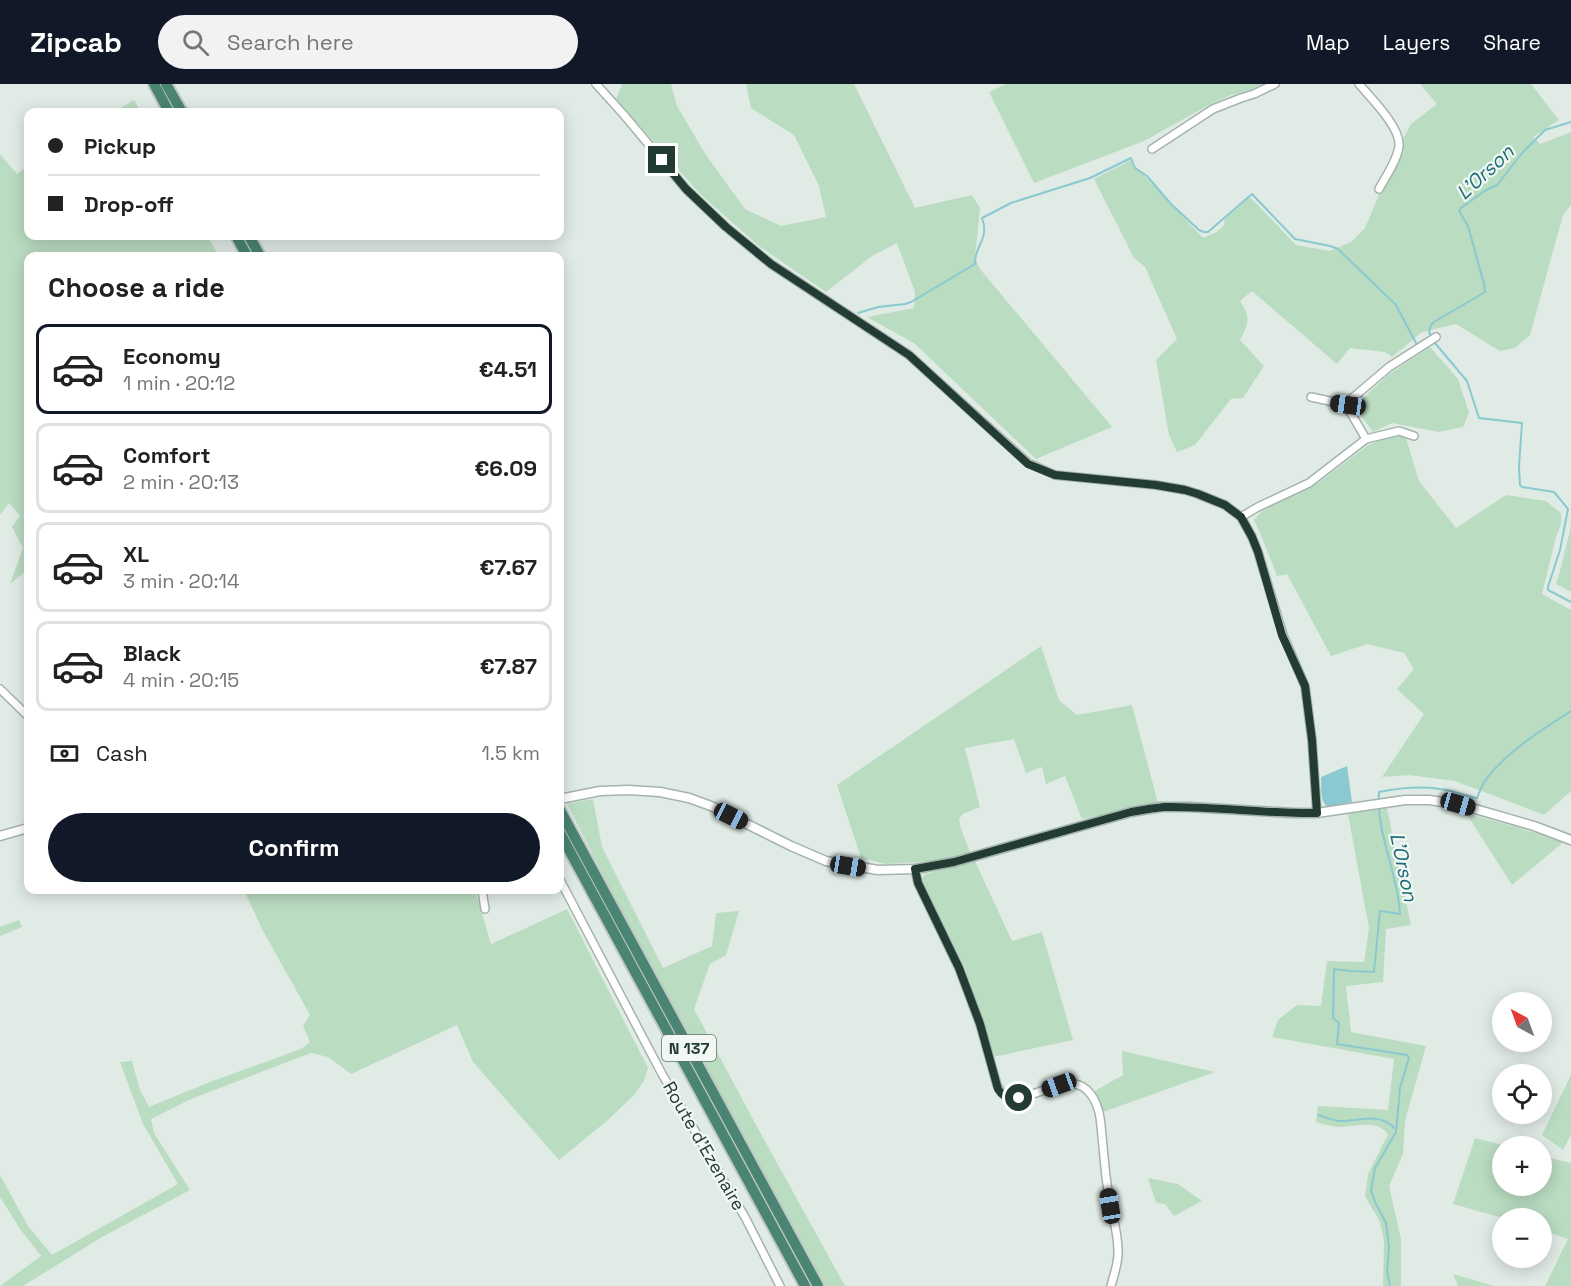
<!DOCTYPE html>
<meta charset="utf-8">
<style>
:root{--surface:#fff;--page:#f2f2f2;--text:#222;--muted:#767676;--line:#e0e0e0;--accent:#111827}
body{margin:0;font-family:"Space Grotesk",sans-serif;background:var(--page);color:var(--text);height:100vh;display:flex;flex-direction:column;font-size:22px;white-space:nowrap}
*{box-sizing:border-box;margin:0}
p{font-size:20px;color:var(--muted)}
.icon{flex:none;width:33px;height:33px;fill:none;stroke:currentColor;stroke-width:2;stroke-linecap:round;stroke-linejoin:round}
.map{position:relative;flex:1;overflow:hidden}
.sheet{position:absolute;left:24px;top:168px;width:540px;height:642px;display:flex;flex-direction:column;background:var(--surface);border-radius:12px;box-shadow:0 3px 15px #0003}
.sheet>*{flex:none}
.banner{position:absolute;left:24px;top:24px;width:540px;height:132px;border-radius:12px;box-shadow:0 3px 15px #0003;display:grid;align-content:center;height:132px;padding:0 24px;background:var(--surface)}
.needle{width:39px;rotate:319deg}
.tools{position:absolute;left:1492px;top:908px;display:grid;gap:12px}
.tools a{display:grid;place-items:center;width:60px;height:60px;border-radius:50%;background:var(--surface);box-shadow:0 3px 15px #0003;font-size:30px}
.end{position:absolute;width:27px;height:27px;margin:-14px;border:8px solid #223b33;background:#fff;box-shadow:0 0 0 3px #fff}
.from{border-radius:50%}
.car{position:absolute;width:18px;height:36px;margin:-18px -9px;border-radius:8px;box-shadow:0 0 4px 2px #0007;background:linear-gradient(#222 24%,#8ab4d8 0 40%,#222 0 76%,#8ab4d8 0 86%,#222 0)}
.banner b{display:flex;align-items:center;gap:21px;height:57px;font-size:22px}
.banner b+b{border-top:2px solid var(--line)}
.banner i{width:15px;height:15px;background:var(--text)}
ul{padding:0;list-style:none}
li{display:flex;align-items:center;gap:18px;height:90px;margin:0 12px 9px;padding:0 12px;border:3px solid var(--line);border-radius:12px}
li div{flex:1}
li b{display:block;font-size:22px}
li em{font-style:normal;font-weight:600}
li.on{border-color:var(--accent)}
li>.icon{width:54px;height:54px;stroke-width:1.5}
h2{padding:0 24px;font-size:27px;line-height:72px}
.pay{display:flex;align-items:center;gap:15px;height:66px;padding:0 24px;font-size:22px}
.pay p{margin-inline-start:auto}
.action{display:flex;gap:12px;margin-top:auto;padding:12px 24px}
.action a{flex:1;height:69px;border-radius:36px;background:var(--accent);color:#fff;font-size:24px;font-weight:600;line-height:69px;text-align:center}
header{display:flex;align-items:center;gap:36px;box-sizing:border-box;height:84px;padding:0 30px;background:var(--accent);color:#fff}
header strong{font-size:28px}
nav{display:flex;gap:33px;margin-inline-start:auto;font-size:21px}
.search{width:420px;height:54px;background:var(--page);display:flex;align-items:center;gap:15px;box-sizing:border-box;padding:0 21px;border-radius:33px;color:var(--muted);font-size:22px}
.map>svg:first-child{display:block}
.green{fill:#badcc1}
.water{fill:#8ac9cf}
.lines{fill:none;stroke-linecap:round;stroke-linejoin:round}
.stream{stroke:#8ac9cf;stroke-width:2}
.minor-casing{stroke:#a4b3ad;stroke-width:10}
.tertiary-casing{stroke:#a4b3ad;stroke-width:11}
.trunk-casing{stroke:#c1c8c6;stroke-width:14}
.minor{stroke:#fff;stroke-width:7}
.tertiary{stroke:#fff;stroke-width:8}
.trunk{stroke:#4a8472;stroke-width:10}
.route{stroke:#223b33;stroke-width:8}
.labels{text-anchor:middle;stroke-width:4.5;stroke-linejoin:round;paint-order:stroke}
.shield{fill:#f1f8f4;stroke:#60746d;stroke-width:1.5}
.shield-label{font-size:16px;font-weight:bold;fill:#223b33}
.street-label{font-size:18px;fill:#223b33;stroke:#f1f8f4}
.water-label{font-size:20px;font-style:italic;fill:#1d6c76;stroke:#f1f8f4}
</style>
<header>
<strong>Zipcab</strong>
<div class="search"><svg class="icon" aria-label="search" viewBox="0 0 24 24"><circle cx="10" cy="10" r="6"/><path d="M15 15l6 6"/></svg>Search here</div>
<nav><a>Map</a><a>Layers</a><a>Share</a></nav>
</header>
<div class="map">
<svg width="1571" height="1202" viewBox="0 0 1571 1202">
<rect width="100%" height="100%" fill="#e1ebe6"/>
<!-- green -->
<g class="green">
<polygon points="622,0 671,0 677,22 706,71 745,125 781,142 826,133 819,102 794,51 751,24 746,0 854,0 915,124 972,111 980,124 975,174 980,185 1112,343 1036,375 914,259 867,233 914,224 915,208 897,159 872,172 826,208 759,162 700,110 616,15"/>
<polygon points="1006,0 1267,0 1259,4 1231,11 1207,22 1144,57 1034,99 989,8"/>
<path d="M1420,0H1531L1559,36L1533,53L1540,60L1571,48V121L1563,131L1530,251L1515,264L1500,267L1456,240L1422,248L1392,273L1385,268L1350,264L1337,280L1252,207L1240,217C1251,234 1249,238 1240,256L1264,282L1243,314L1231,315L1195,361L1177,368L1169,351L1156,276L1177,255L1145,183L1134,174L1094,95L1131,76L1135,84L1143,90L1203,154L1217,148L1225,140L1224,136L1250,113L1296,161L1330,167L1351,158L1365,144L1383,101L1401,68L1402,57L1411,40L1437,20Z"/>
<polygon points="134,16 141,28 114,28"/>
<polygon points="0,70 17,90 28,82 28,152 207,152 219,172 28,172 28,485 10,500 23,464 12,443 20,432 9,419 0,431"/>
<polygon points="1430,263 1458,295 1469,329 1463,343 1439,348 1392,339 1373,348 1356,325 1356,321 1389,290"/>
<polygon points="1405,351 1419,397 1456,444 1506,411 1546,417 1561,429 1561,440 1556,453 1542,510 1571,526 1571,707 1544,731 1455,697 1409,691 1382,693 1424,630 1397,605 1414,585 1404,569 1367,560 1331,572 1287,490 1277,492 1263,456 1254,436 1262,427 1318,399 1367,362 1384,354"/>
<path d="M1571,437V508L1556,500C1560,490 1561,481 1564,471C1566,459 1571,449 1571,437Z"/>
<path d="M1041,562L1059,616L1077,631L1132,621L1158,719L1082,735L1065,692L1046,700L1042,683L1026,689L1014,655L965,664L980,723L963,730L959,735C960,746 967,758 970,769L934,777L886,780L861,774L837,701Z"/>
<path d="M593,715L602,763L663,884L712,862L716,829L739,827L726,871L710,880L694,925L755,1039L845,1202H826C737,1043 649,883 567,720Z"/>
<path d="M1387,724L1411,841L1386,845L1383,898L1346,902L1351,948L1426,962L1405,1037L1403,1070L1389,1102L1401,1155V1202H1383L1384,1156L1380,1138L1365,1112L1368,1090L1388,1050C1376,1035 1357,1043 1340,1043C1332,1043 1324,1040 1316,1038L1318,1022L1388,1026L1394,975L1272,953L1278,936L1297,921L1321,922L1327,877L1364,878L1369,844L1348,730Z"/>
<polygon points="1466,729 1565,757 1512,801"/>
<polygon points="975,777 1012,857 1042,848 1073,956 993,973 965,884 921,796 925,790"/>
<polygon points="244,806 475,806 491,860 567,825 648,984 644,997 634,1011 608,1036 559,1076 473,978 457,941 351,990 328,973 311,969 191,1015 151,1035 154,1049 190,1106 102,1153 23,1202 0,1202 41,1172 20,1145 0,1113 0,1091 28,1142 52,1171 178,1100 143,1040 120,978 132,977 140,1006 149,1023 210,998 301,965 310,958 303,942 310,931 262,845"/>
<polygon points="19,836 22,843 0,852 0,843"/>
<polygon points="1122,967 1215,988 1103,1028 1093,1008 1123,991"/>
<polygon points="1571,991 1571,1051 1563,1066 1542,1051"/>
<polygon points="1475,1054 1506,1062 1503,1062 1503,1101 1542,1101 1542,1072 1571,1079 1571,1202 1545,1202 1568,1155 1542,1146 1542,1134 1503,1134 1453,1120"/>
<polygon points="1148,1094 1178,1100 1202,1117 1174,1132 1165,1120 1156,1119"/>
<polygon points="1453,1190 1494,1202 1458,1202"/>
</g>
<!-- water -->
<path class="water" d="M1347,682L1352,718L1328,723C1319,717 1322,703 1321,693Z"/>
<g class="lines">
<!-- stream -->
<g class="stream">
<polyline points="1571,38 1545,46 1523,68 1497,101 1486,106 1461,124 1459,127 1468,142 1484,200 1485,208 1434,238 1431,241 1429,248 1434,258 1467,297 1479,334 1522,339 1519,382 1520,401 1522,403 1554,408 1568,425 1560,466 1548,503 1548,506 1571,518"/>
<path d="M858,229L878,223L905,220L911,218L975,180C974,162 990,155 982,134L1011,119L1090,94L1131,74L1135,84L1147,92L1171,120L1199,146L1204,148H1208L1252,110L1295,155L1330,162L1338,165L1396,221L1417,261L1425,256"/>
<path d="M1318,1031C1325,1033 1333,1037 1341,1037C1360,1037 1379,1028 1394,1044"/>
<path d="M1390,1202L1387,1188L1389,1163L1386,1139L1375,1118L1371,1106L1375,1084L1396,1048L1400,1004L1409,974L1407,971L1337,960L1339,939L1333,934L1334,885L1351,887L1374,888L1380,827L1400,830C1398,789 1376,750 1379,708C1399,704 1421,702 1440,705C1453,706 1465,712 1477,714C1480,707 1483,698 1488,693C1508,667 1544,644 1571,627"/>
</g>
<!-- minor casing -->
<g class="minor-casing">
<g id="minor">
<polyline points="596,0 624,31 686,105 726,143 771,180 909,271 1028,379 1055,391 1156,401 1185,406 1198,410 1225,421 1241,433 1252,453 1258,468 1283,551 1305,602 1312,656 1317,729"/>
<path d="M1359,0C1371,14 1401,44 1399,62C1397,77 1386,92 1379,105"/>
<polyline points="1152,65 1213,25 1241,14 1254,10 1275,0"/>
<polyline points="1311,313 1348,321"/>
<polyline points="1366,355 1399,347 1414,352"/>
<polyline points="1241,433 1258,423 1309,399 1366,355 1348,324 1349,317 1389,283 1436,253"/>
<polyline points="0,605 28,632"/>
<path d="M915,785L918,799L959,884L980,940L997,1001C1013,1039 1060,981 1087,1006C1092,1011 1096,1018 1098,1025C1101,1034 1101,1043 1102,1052C1104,1071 1105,1089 1108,1107C1111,1127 1118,1147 1118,1166C1119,1178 1114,1190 1111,1202"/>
<polyline points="560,796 662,990 746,1135 780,1202"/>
<polyline points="482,806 485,825"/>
</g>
</g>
<!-- tertiary casing -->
<g class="tertiary-casing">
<g id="tertiary">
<polyline points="560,715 600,707 629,706 660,708 689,714 711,722 791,762 826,777 878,786 915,785 954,778 1131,728 1161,723 1189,723 1294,729 1317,729 1405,716 1429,716 1458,720 1534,742 1571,756"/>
<polyline points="0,752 28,744"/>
</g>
</g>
<!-- trunk casing -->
<g class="trunk-casing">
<g id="trunk">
<polyline points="154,0 169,28"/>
<polyline points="166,0 182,28"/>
<polyline points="236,152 247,172"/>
<polyline points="249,152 260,172"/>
<polyline points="560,726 818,1202"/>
<polyline points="560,749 805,1202"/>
</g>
</g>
<!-- minor -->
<use href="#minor" class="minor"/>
<!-- tertiary -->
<use href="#tertiary" class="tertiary"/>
<!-- trunk -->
<use href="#trunk" class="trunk"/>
</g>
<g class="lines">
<!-- route -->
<path class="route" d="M662,76L686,105L726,143L771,180L909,271L1028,380L1055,391L1156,401L1185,406L1198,410L1225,421L1241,433L1252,453L1258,468L1282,551L1305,602L1312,656L1317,729C1266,730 1215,722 1164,723C1153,724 1142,726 1131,728L954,778L915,785L918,799L959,884L980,940L998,1005C1003,1013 1010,1016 1019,1014"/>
</g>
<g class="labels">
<!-- shield labels -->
<rect class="shield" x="662" y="951" width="54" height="26" rx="4.5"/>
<g class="shield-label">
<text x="689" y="970">N 137</text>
</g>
<!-- street labels -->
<g class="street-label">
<text transform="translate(704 1062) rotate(60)" y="6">Route d'Ezenaire</text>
</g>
<!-- water labels -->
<g class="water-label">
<text transform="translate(1485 88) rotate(-43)" y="7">L’Orson</text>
<text transform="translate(1404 783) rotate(78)" y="7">L’Orson</text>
</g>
</g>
</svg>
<div class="tools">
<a><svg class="needle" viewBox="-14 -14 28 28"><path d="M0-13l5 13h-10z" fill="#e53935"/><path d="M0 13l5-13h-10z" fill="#767676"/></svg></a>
<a><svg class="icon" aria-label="locate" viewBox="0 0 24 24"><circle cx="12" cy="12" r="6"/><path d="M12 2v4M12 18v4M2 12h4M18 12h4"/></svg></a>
<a>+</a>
<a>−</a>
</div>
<i class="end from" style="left:1019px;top:1014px"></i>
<i class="end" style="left:662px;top:76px"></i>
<i class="car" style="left:1348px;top:321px;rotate:278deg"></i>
<i class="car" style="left:1458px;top:720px;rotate:106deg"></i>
<i class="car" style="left:731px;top:732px;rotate:117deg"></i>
<i class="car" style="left:848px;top:782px;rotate:99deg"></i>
<i class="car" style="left:1059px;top:1001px;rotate:250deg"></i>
<i class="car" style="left:1110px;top:1122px;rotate:351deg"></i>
<div class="banner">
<b><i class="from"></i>Pickup</b>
<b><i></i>Drop-off</b>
</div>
<section class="sheet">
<h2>Choose a ride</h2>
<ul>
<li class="on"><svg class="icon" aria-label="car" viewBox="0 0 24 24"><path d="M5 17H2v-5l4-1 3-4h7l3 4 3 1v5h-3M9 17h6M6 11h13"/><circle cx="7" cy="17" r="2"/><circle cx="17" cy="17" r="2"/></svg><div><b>Economy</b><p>1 min · 20:12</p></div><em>€4.51</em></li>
<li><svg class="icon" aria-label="car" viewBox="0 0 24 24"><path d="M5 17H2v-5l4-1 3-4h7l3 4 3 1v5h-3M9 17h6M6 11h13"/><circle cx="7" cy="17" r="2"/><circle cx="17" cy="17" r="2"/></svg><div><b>Comfort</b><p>2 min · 20:13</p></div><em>€6.09</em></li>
<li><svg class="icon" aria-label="car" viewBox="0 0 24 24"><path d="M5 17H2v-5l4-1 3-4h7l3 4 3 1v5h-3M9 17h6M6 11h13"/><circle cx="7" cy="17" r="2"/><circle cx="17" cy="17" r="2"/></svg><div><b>XL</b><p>3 min · 20:14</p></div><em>€7.67</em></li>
<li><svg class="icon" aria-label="car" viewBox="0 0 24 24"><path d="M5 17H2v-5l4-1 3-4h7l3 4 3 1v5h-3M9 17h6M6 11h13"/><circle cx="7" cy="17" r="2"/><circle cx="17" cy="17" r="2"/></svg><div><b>Black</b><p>4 min · 20:15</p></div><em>€7.87</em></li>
</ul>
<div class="pay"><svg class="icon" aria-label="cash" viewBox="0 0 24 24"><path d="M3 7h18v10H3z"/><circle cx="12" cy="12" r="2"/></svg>Cash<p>1.5 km</p></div>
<div class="action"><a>Confirm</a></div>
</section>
</div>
